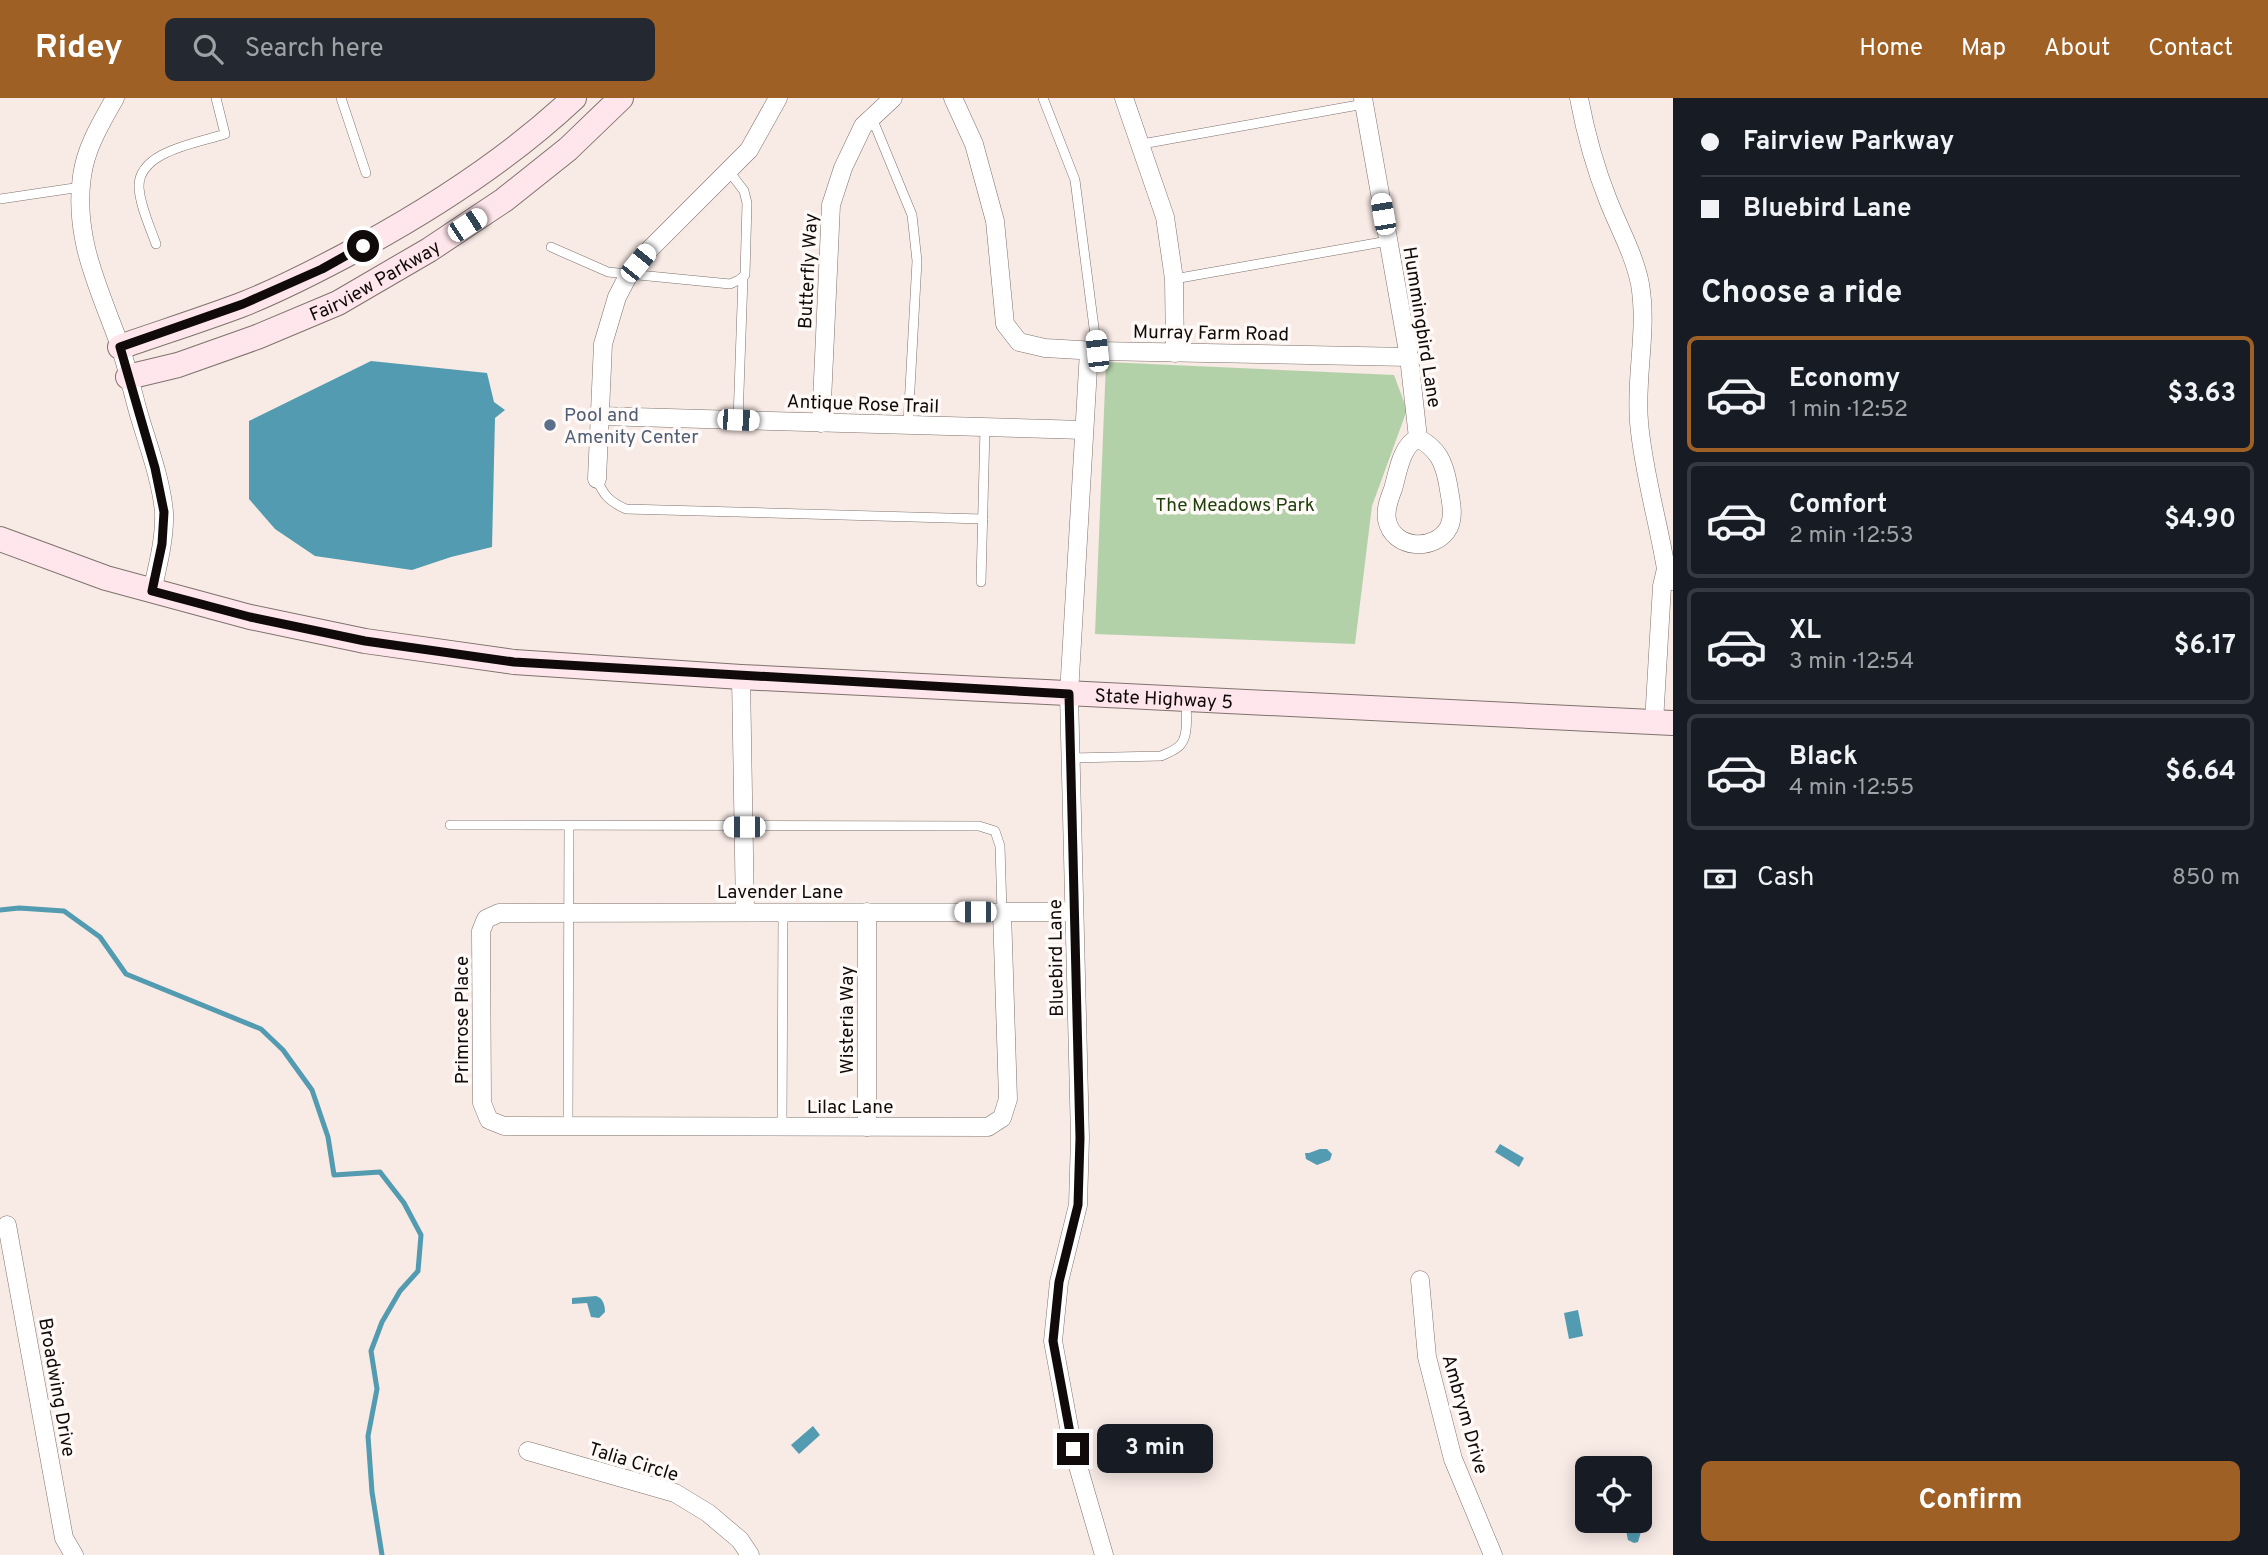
<!DOCTYPE html>
<meta charset="utf-8">
<style>
:root{--surface:#171b24;--page:#242831;--text:#f1f3f6;--muted:#9ea1a6;--line:#363941;--accent:#9e6025}
body{margin:0;font-family:Overpass,sans-serif;background:var(--page);color:var(--text);height:100vh;display:flex;flex-direction:column;font-size:26px;white-space:nowrap}
*{box-sizing:border-box;margin:0}
p{font-size:23px;color:var(--muted)}
.icon{flex:none;width:38px;height:38px;fill:none;stroke:currentColor;stroke-width:2;stroke-linecap:round;stroke-linejoin:round}
.map{position:relative;flex:1;overflow:hidden}
.drawer{display:flex;flex-direction:column;background:var(--surface);width:595px}
.drawer>*{flex:none}
.banner{display:grid;align-content:center;height:154px;padding:0 28px;background:var(--surface)}
.tools{position:absolute;left:1575px;top:1358px;display:grid;gap:14px}
.tools a{display:grid;place-items:center;width:77px;height:77px;border-radius:10px;background:var(--surface);box-shadow:0 4px 18px #0003;font-size:35px}
.end{position:absolute;width:32px;height:32px;margin:-16px;border:9px solid #100b0a;background:#fff;box-shadow:0 0 0 4px #fff}
.from{border-radius:50%}
.bubble{position:absolute;height:49px;border-radius:10px;background:var(--surface);box-shadow:0 4px 18px #0003;font-size:23px;font-weight:700;line-height:49px;text-align:center}
.car{position:absolute;width:21px;height:42px;margin:-21px -10px;border-radius:9px;box-shadow:0 0 5px 2px #0007;background:linear-gradient(#fff 24%,#345 0 40%,#fff 0 76%,#345 0 86%,#fff 0)}
.banner b{display:flex;align-items:center;gap:24px;height:66px;font-size:26px}
.banner b+b{border-top:2px solid var(--line)}
.banner i{width:18px;height:18px;background:var(--text)}
ul{padding:0;list-style:none}
li{display:flex;align-items:center;gap:21px;height:116px;margin:0 14px 10px;padding:0 14px;border:4px solid var(--line);border-radius:10px}
li div{flex:1}
li b{display:block;font-size:26px}
li em{font-style:normal;font-weight:700}
li.on{border-color:var(--accent)}
li>.icon{width:63px;height:63px;stroke-width:1.5}
h2{padding:0 28px;font-size:32px;line-height:84px}
.pay{display:flex;align-items:center;gap:18px;height:77px;padding:0 28px;font-size:26px}
.pay p{margin-inline-start:auto}
.button{display:flex;gap:14px;margin-top:auto;padding:14px 28px}
.button a{flex:1;height:80px;border-radius:10px;background:var(--accent);color:#fff;font-size:28px;font-weight:700;line-height:80px;text-align:center}
header{display:flex;align-items:center;gap:42px;box-sizing:border-box;height:98px;padding:0 35px;background:var(--accent);color:#fff}
header strong{font-size:33px}
nav{display:flex;gap:38px;margin-inline-start:auto;font-size:24px}
.search{width:490px;height:63px;background:var(--page);display:flex;align-items:center;gap:18px;box-sizing:border-box;padding:0 24px;border-radius:10px;color:var(--muted);font-size:26px}
main{display:flex;flex:1;min-height:0}
.map>svg:first-child{display:block}
.green{fill:#b3d1a9}
.water{fill:#529bb1}
.lines{fill:none;stroke-linecap:round;stroke-linejoin:round}
.stream{stroke:#529bb1;stroke-width:5}
.lane-casing{stroke:#7e726d;stroke-width:10}
.street-casing{stroke:#7e726d;stroke-width:19}
.secondary-casing{stroke:#7e726d;stroke-width:26}
.lane{stroke:#fff;stroke-width:9}
.street{stroke:#fff;stroke-width:18}
.secondary{stroke:#ffe6ec;stroke-width:24}
.route{stroke:#100b0a;stroke-width:9}
.service-dot{fill:#5c6f8a;stroke:#fff9f7;stroke-width:2.5}
.labels{text-anchor:middle;stroke-width:7;stroke-linejoin:round;paint-order:stroke}
.street-label{font-size:19px;fill:#100b0a;stroke:#fff9f7}
.service-label{font-size:19px;fill:#4e5e75;stroke:#fff9f7;text-anchor:start}
.park-label{font-size:19px;fill:#1c3f0c;stroke:#fff9f7}
</style>
<header>
<strong>Ridey</strong>
<div class="search"><svg class="icon" aria-label="search" viewBox="0 0 24 24"><circle cx="10" cy="10" r="6"/><path d="M15 15l6 6"/></svg>Search here</div>
<nav><a>Home</a><a>Map</a><a>About</a><a>Contact</a></nav>
</header>
<main>
<div class="map">
<svg width="1673" height="1457" viewBox="0 0 1673 1457">
<rect width="100%" height="100%" fill="#f8eae5"/>
<!-- green -->
<polygon class="green" points="1106,264 1394,277 1407,312 1372,408 1355,546 1095,536"/>
<!-- water -->
<g class="water">
<polygon points="371,263 487,275 494,304 505,312 495,320 492,449 451,459 412,472 315,458 275,431 249,401 249,323"/>
<polygon points="1500,1046 1524,1060 1519,1069 1495,1054"/>
<polygon points="1320,1051 1327,1051 1332,1056 1330,1062 1317,1067 1306,1061 1305,1055 1309,1055"/>
<path d="M596,1198C603,1200 605,1207 605,1214L599,1220L591,1219L587,1205L572,1206V1200Z"/>
<polygon points="1578,1212 1583,1238 1569,1241 1564,1215"/>
<polygon points="813,1328 820,1337 799,1356 791,1347"/>
<polygon points="1624,1423 1639,1423 1643,1427 1638,1444 1634,1445 1628,1442"/>
</g>
<g class="lines">
<!-- stream -->
<polyline class="stream" points="0,812 19,810 64,813 100,839 126,876 261,931 283,952 312,992 328,1039 334,1077 380,1074 404,1105 421,1137 418,1173 400,1193 382,1224 371,1253 377,1291 368,1338 372,1394 382,1457"/>
<!-- lane casing -->
<g class="lane-casing">
<g id="lane">
<polyline points="341,0 366,75"/>
<polyline points="1043,0 1075,82 1097,253"/>
<polyline points="872,20 912,117 917,163 908,327"/>
<polyline points="1142,46 1364,6"/>
<polyline points="0,101 81,89"/>
<path d="M156,146C150,129 140,108 139,89C138,53 198,45 225,36L216,0"/>
<polyline points="551,149 608,174 730,186 739,182 745,177 747,105 744,93 729,73"/>
<polyline points="1174,181 1388,143"/>
<polyline points="738,322 743,179"/>
<path d="M597,381C603,397 610,404 626,411L983,421"/>
<polyline points="981,484 985,330"/>
<path d="M1071,660L1161,658C1167,655 1177,652 1181,646C1189,636 1186,614 1186,602"/>
<polyline points="450,727 979,728 995,733 1000,748 1002,814"/>
<polyline points="568,1029 569,728"/>
<polyline points="782,1029 783,814"/>
</g>
</g>
<!-- street casing -->
<g class="street-casing">
<g id="street">
<path d="M115,0C101,25 86,49 82,78C73,141 100,192 120,248C128,272 133,297 140,320C149,350 161,382 164,414C165,440 158,467 152,493"/>
<polyline points="953,0 974,46 995,123 1005,226 1019,244 1045,250 1097,253 1409,259"/>
<polyline points="1124,0 1165,119 1174,181 1175,255"/>
<path d="M1363,0L1409,259L1418,340C1401,348 1398,374 1393,391C1389,401 1385,412 1387,422C1393,452 1436,454 1449,429C1455,416 1450,400 1448,386C1444,364 1438,351 1418,340"/>
<path d="M1579,0C1586,37 1594,67 1608,102C1619,130 1634,156 1640,186C1648,233 1635,278 1639,324C1643,373 1658,422 1666,471L1673,483"/>
<polyline points="1089,253 1069,596 1080,1040 1078,1107 1059,1184 1053,1243 1073,1351 1104,1457"/>
<polyline points="599,318 1084,332"/>
<polyline points="821,325 831,107 843,70 863,28 893,0"/>
<polyline points="597,381 603,246 617,199 628,178 648,153 749,52 778,0"/>
<polyline points="741,579 745,814"/>
<polyline points="1654,624 1662,488 1666,471"/>
<polyline points="867,814 867,1029"/>
<polyline points="1002,814 1008,1001 1002,1020 988,1029 504,1028 489,1022 482,1005 481,833 486,821 499,815 1002,814 1074,814"/>
<polyline points="7,1127 64,1440 74,1457"/>
<polyline points="1420,1182 1427,1259 1453,1361 1493,1457"/>
<polyline points="528,1353 675,1395 708,1415 740,1442 750,1457"/>
</g>
</g>
<!-- secondary casing -->
<g class="secondary-casing">
<g id="secondary">
<path d="M120,249C160,235 201,222 241,207C282,191 322,170 361,149C438,107 510,60 574,0"/>
<path id="s1" d="M128,279L178,267L257,239L338,205L429,152L504,102L568,51L621,0"/>
<path id="s2" d="M0,441L106,480L250,519L365,543L514,564L741,579L1673,625"/>
</g>
</g>
<!-- lane -->
<use href="#lane" class="lane"/>
<!-- street -->
<use href="#street" class="street"/>
<!-- secondary -->
<use href="#secondary" class="secondary"/>
</g>
<g class="lines">
<!-- route -->
<polyline class="route" points="363,148 322,171 243,206 120,249 155,370 164,414 162,446 152,493 250,519 365,543 514,564 1069,596 1080,1040 1078,1107 1059,1184 1053,1243 1073,1351"/>
</g>
<!-- markers -->
<circle class="service-dot" cx="550" cy="327" r="7"/>
<g class="labels">
<!-- street labels -->
<g class="street-label">
<text transform="translate(807 173) rotate(-87)" y="7">Butterfly Way</text>
<text dy="7" stroke="none"><textPath href="#s1" startOffset="266">Fairview Parkway</textPath></text>
<text transform="translate(1423 229) rotate(81)" y="7">Hummingbird Lane</text>
<text transform="translate(1211 234) rotate(1)" y="7">Murray Farm Road</text>
<text transform="translate(863 305) rotate(2)" y="7">Antique Rose Trail</text>
<text dy="7" stroke="none"><textPath href="#s2" startOffset="1181">State Highway 5</textPath></text>
<text x="780" y="800">Lavender Lane</text>
<text transform="translate(1055 860) rotate(-91)" y="7">Bluebird Lane</text>
<text transform="translate(461 922) rotate(-90)" y="7">Primrose Place</text>
<text transform="translate(846 922) rotate(-90)" y="7">Wisteria Way</text>
<text x="850" y="1015">Lilac Lane</text>
<text transform="translate(58 1289) rotate(80)" y="7">Broadwing Drive</text>
<text transform="translate(1466 1316) rotate(74)" y="7">Ambrym Drive</text>
<text transform="translate(634 1363) rotate(17)" y="7">Talia Circle</text>
</g>
<!-- service labels -->
<g class="service-label">
<text x="564" y="323">Pool and<tspan x="564" dy="22">Amenity Center</tspan></text>
</g>
<!-- park labels -->
<g class="park-label">
<text x="1235" y="413">The Meadows Park</text>
</g>
</g>
</svg>
<div class="tools">
<a><svg class="icon" aria-label="locate" viewBox="0 0 24 24"><circle cx="12" cy="12" r="6"/><path d="M12 2v4M12 18v4M2 12h4M18 12h4"/></svg></a>
</div>
<i class="end from" style="left:363px;top:148px"></i>
<i class="end" style="left:1073px;top:1351px"></i>
<div class="bubble" style="left:1097px;top:1326px;width:116px">3 min</div>
<i class="car" style="left:1383px;top:116px;rotate:350deg"></i>
<i class="car" style="left:467px;top:127px;rotate:57deg"></i>
<i class="car" style="left:638px;top:165px;rotate:39deg"></i>
<i class="car" style="left:1097px;top:253px;rotate:354deg"></i>
<i class="car" style="left:738px;top:322px;rotate:92deg"></i>
<i class="car" style="left:744px;top:729px;rotate:270deg"></i>
<i class="car" style="left:975px;top:814px;rotate:270deg"></i>
</div>
<section class="drawer">
<div class="banner">
<b><i class="from"></i>Fairview Parkway</b>
<b><i></i>Bluebird Lane</b>
</div>
<h2>Choose a ride</h2>
<ul>
<li class="on"><svg class="icon" aria-label="car" viewBox="0 0 24 24"><path d="M5 17H2v-5l4-1 3-4h7l3 4 3 1v5h-3M9 17h6M6 11h13"/><circle cx="7" cy="17" r="2"/><circle cx="17" cy="17" r="2"/></svg><div><b>Economy</b><p>1 min · 12:52</p></div><em>$3.63</em></li>
<li><svg class="icon" aria-label="car" viewBox="0 0 24 24"><path d="M5 17H2v-5l4-1 3-4h7l3 4 3 1v5h-3M9 17h6M6 11h13"/><circle cx="7" cy="17" r="2"/><circle cx="17" cy="17" r="2"/></svg><div><b>Comfort</b><p>2 min · 12:53</p></div><em>$4.90</em></li>
<li><svg class="icon" aria-label="car" viewBox="0 0 24 24"><path d="M5 17H2v-5l4-1 3-4h7l3 4 3 1v5h-3M9 17h6M6 11h13"/><circle cx="7" cy="17" r="2"/><circle cx="17" cy="17" r="2"/></svg><div><b>XL</b><p>3 min · 12:54</p></div><em>$6.17</em></li>
<li><svg class="icon" aria-label="car" viewBox="0 0 24 24"><path d="M5 17H2v-5l4-1 3-4h7l3 4 3 1v5h-3M9 17h6M6 11h13"/><circle cx="7" cy="17" r="2"/><circle cx="17" cy="17" r="2"/></svg><div><b>Black</b><p>4 min · 12:55</p></div><em>$6.64</em></li>
</ul>
<div class="pay"><svg class="icon" aria-label="cash" viewBox="0 0 24 24"><path d="M3 7h18v10H3z"/><circle cx="12" cy="12" r="2"/></svg>Cash<p>850 m</p></div>
<div class="button"><a>Confirm</a></div>
</section>
</main>
